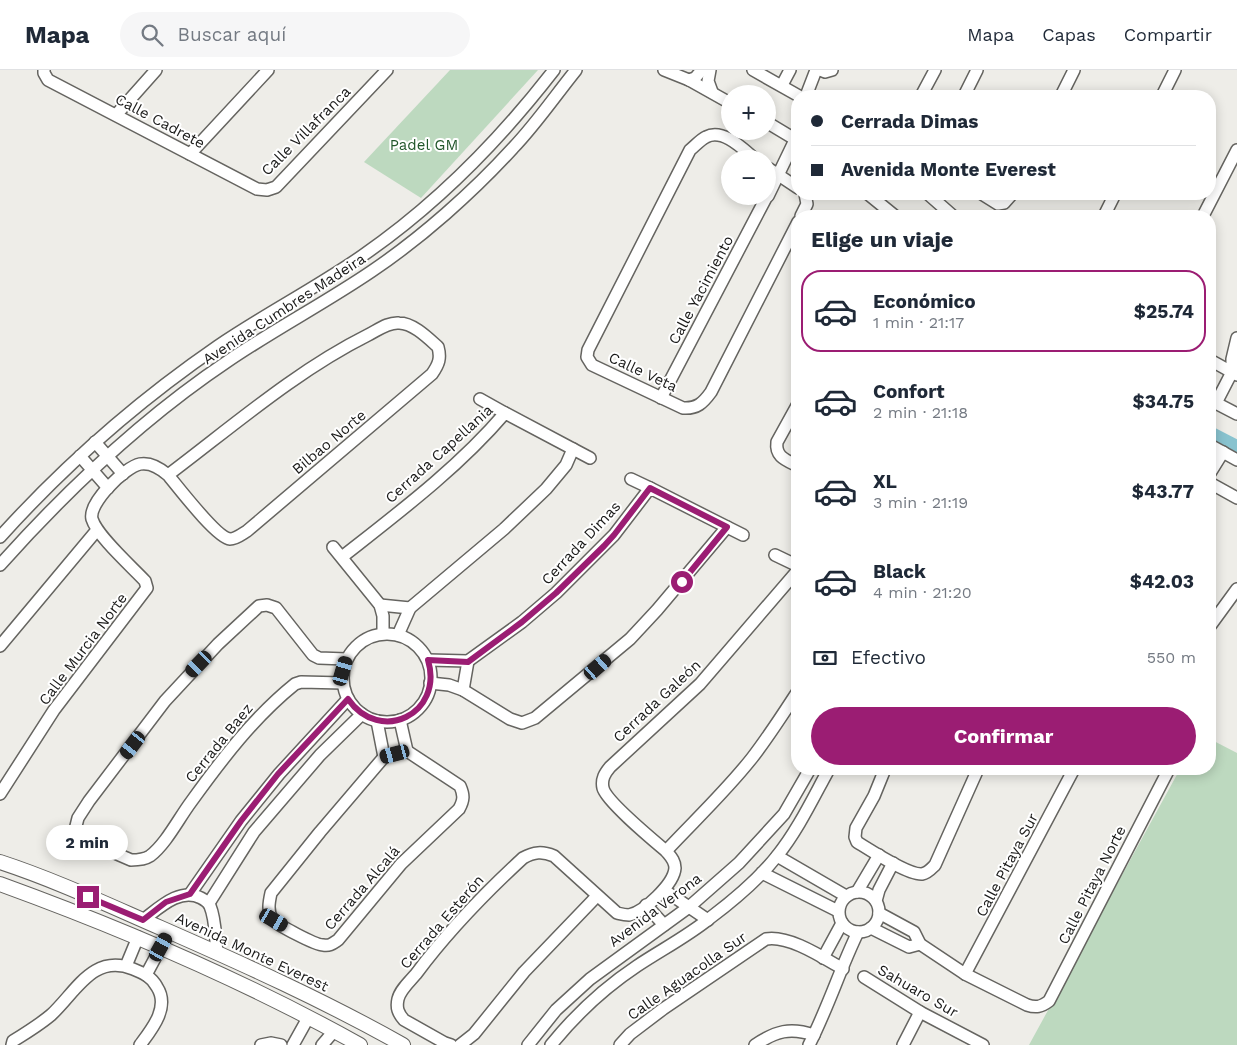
<!DOCTYPE html>
<html lang="es">
<meta charset="utf-8">
<style>
:root{--surface:#fff;--page:#f6f6f7;--text:#1f2937;--muted:#747a83;--line:#e0e1e3;--accent:#9b1d73}
body{margin:0;font-family:"Work Sans",sans-serif;background:var(--page);color:var(--text);height:100vh;display:flex;flex-direction:column;font-size:19px;white-space:nowrap}
*{box-sizing:border-box;margin:0}
p{font-size:16px;color:var(--muted)}
.icon{flex:none;width:28px;height:28px;fill:none;stroke:currentColor;stroke-width:2;stroke-linecap:round;stroke-linejoin:round}
.map{position:relative;flex:1;overflow:hidden}
.panel{position:absolute;left:791px;top:140px;width:425px;height:565px;display:flex;flex-direction:column;background:var(--surface);border-radius:20px;box-shadow:0 2px 12px #0003}
.panel>*{flex:none}
.banner{position:absolute;left:791px;top:20px;width:425px;height:110px;border-radius:20px;box-shadow:0 2px 12px #0003;display:grid;align-content:center;height:110px;padding:0 20px;background:var(--surface)}
.fabs{position:absolute;left:721px;top:15px;display:grid;gap:10px}
.fabs a{display:grid;place-items:center;width:55px;height:55px;border-radius:50%;background:var(--surface);box-shadow:0 2px 12px #0003;font-size:25px}
.end{position:absolute;width:22px;height:22px;margin:-11px;border:6px solid #9b1d73;background:#fff;box-shadow:0 0 0 2px #fff}
.from{border-radius:50%}
.bubble{position:absolute;height:35px;border-radius:18px;background:var(--surface);box-shadow:0 2px 12px #0003;font-size:16px;font-weight:700;line-height:35px;text-align:center}
.car{position:absolute;width:15px;height:30px;margin:-15px -8px;border-radius:6px;box-shadow:0 0 4px 1px #0007;background:linear-gradient(#222 24%,#8ab4d8 0 40%,#222 0 76%,#8ab4d8 0 86%,#222 0)}
.banner b{display:flex;align-items:center;gap:18px;height:48px;font-size:19px}
.banner b+b{border-top:1px solid var(--line)}
.banner i{width:12px;height:12px;background:var(--text)}
ul{padding:0;list-style:none}
li{display:flex;align-items:center;gap:15px;height:82px;margin:0 10px 8px;padding:0 10px;border:2px solid transparent;border-radius:20px}
li div{flex:1}
li b{display:block;font-size:19px}
li em{font-style:normal;font-weight:700}
li.on{border-color:var(--accent)}
li>.icon{width:45px;height:45px;stroke-width:1.5}
h2{padding:0 20px;font-size:22px;line-height:60px}
.pay{display:flex;align-items:center;gap:12px;height:55px;padding:0 20px;font-size:19px}
.pay p{margin-inline-start:auto}
.primary-button{display:flex;gap:10px;margin-top:auto;padding:10px 20px}
.primary-button a{flex:1;height:58px;border-radius:30px;background:var(--accent);color:#fff;font-size:20px;font-weight:700;line-height:58px;text-align:center}
header{display:flex;align-items:center;gap:30px;box-sizing:border-box;height:70px;padding:0 25px;background:var(--surface);border-bottom:1px solid var(--line)}
header strong{font-size:24px}
nav{display:flex;gap:28px;margin-inline-start:auto;font-size:18px}
.search{width:350px;height:45px;background:var(--page);display:flex;align-items:center;gap:12px;box-sizing:border-box;padding:0 18px;border-radius:28px;color:var(--muted);font-size:19px}
.map>svg:first-child{display:block}
.green{fill:#bdd9bf}
.lines{fill:none;stroke-linecap:round;stroke-linejoin:round}
.canal{stroke:#89c3cf;stroke-width:12}
.minor-casing{stroke:#656460;stroke-width:14}
.major-casing{stroke:#656460;stroke-width:16}
.minor{stroke:#fff;stroke-width:11}
.major{stroke:#fff;stroke-width:14}
.route{stroke:#9b1d73;stroke-width:6}
.labels{text-anchor:middle;stroke-width:4;stroke-linejoin:round;paint-order:stroke}
.street-label{font-size:15px;fill:#1a1a19;stroke:#fff}
.park-label{font-size:15px;fill:#21562a;stroke:#fff}
</style>
<header>
<strong>Mapa</strong>
<div class="search"><svg class="icon" aria-label="search" viewBox="0 0 24 24"><circle cx="10" cy="10" r="6"/><path d="M15 15l6 6"/></svg>Buscar aquí</div>
<nav><a>Mapa</a><a>Capas</a><a>Compartir</a></nav>
</header>
<div class="map">
<svg width="1237" height="975" viewBox="0 0 1237 975">
<rect width="100%" height="100%" fill="#eeede8"/>
<!-- green -->
<g class="green">
<polygon points="450,0 538,0 421,128 364,92"/>
<polygon points="1210,669 1237,683 1237,975 1029,975 1180,699 1210,699"/>
</g>
<g class="lines">
<!-- canal -->
<polyline class="canal" points="1210,362 1237,376"/>
<!-- minor casing -->
<g class="minor-casing">
<g id="minor">
<polyline points="44,0 44,3 48,10 257,119 267,120 276,117 387,0"/>
<polyline points="664,0 689,10 730,33"/>
<polyline points="710,0 708,11 712,22"/>
<polyline points="753,0 799,26"/>
<polyline points="820,0 825,2 832,0"/>
<polyline points="689,10 695,8 702,0"/>
<polyline points="782,15 790,0"/>
<polyline points="806,26 816,0"/>
<polyline points="921,26 935,0"/>
<polyline points="964,26 977,0"/>
<polyline points="1061,26 1074,0"/>
<polyline points="1162,26 1175,0"/>
<polyline points="116,45 156,0"/>
<polyline points="768,53 798,71"/>
<polyline points="190,84 268,0"/>
<path d="M755,89C743,79 723,58 706,67C700,70 695,76 690,80L588,280L587,287L592,295L683,338C697,339 703,333 711,322L798,152"/>
<polyline points="768,98 798,118"/>
<polyline points="868,124 895,146"/>
<polyline points="928,124 953,146"/>
<polyline points="982,124 998,134 1004,133 1012,124"/>
<polyline points="768,126 795,70"/>
<polyline points="801,146 807,134 805,124"/>
<polyline points="1104,146 1115,124"/>
<polyline points="1203,146 1237,80"/>
<polyline points="1210,290 1237,305"/>
<polyline points="661,328 767,126"/>
<polyline points="480,329 505,343"/>
<polyline points="1210,330 1237,344"/>
<polyline points="1216,333 1232,302 1232,289 1237,268"/>
<path d="M798,334L777,372C775,387 786,390 798,396"/>
<polyline points="95,372 123,404"/>
<polyline points="1210,375 1237,390"/>
<polyline points="573,379 590,388"/>
<polyline points="80,386 108,418"/>
<polyline points="1210,403 1223,382"/>
<polyline points="631,409 650,418"/>
<polyline points="1210,413 1237,428"/>
<polyline points="727,457 743,465"/>
<path d="M0,467C65,395 138,331 218,276C265,244 316,218 362,186C436,135 499,71 554,0"/>
<polyline points="333,477 380,535 383,546 383,563"/>
<polyline points="775,485 798,496"/>
<path d="M342,487C398,443 458,398 505,343L573,379L566,395L546,419L504,459L410,538L398,565"/>
<path d="M0,495C68,419 143,348 228,291C275,259 325,233 372,201C421,168 473,122 513,78C536,54 555,26 576,0"/>
<polyline points="380,535 410,538"/>
<polyline points="1210,556 1237,519"/>
<circle cx="387" cy="608" r="44"/>
<polyline points="0,576 97,460"/>
<polyline points="428,590 468,591 522,552 556,523 614,465 650,418 727,457 657,540 630,569 535,648 522,653 510,649 463,620 449,615 430,613"/>
<path d="M343,613L301,612L295,614C254,647 222,689 191,732C179,748 166,774 150,786C144,790 137,790 131,790L80,768L75,760L78,748L89,731L165,631L218,574L259,536L267,535L276,538L313,585L319,588L346,589"/>
<polyline points="463,620 468,591"/>
<polyline points="400,650 407,681"/>
<polyline points="377,651 384,687"/>
<path d="M407,681L460,716C464,725 464,730 459,739L401,794L338,870C332,874 330,876 323,875C315,875 278,855 273,850C267,842 269,832 271,823L320,762L384,687Z"/>
<path d="M885,699L874,726L856,758L855,767L857,772C870,780 908,805 922,804C928,803 931,799 935,795L978,699"/>
<path d="M0,724L54,640L147,518L145,511C132,497 97,466 92,449C88,433 125,397 140,394C151,392 160,398 168,405C178,417 217,468 230,469C236,469 242,464 247,461L432,304C439,294 441,288 438,277C428,268 413,253 399,253C388,252 378,260 368,265C296,301 233,356 168,405"/>
<path d="M666,781C695,750 726,721 752,688C769,666 783,644 798,621"/>
<polyline points="777,786 846,826"/>
<polyline points="762,803 838,841"/>
<polyline points="664,820 708,850"/>
<circle cx="859" cy="842" r="20"/>
<polyline points="857,822 879,785"/>
<polyline points="190,824 241,751 279,704 348,629"/>
<polyline points="876,831 879,820 893,793"/>
<polyline points="209,833 254,762 320,685 362,644"/>
<polyline points="646,835 664,855"/>
<path d="M879,843L914,862L920,874L965,904L1027,935C1036,938 1041,937 1049,931L1169,699"/>
<path d="M143,850C159,838 180,817 201,828C205,830 208,832 210,836C216,850 215,867 217,882"/>
<polyline points="871,858 909,877 920,874"/>
<polyline points="823,888 842,853"/>
<polyline points="126,896 138,867"/>
<polyline points="965,904 1074,699"/>
<polyline points="146,905 161,877"/>
<polyline points="864,907 920,942 983,975"/>
<path d="M12,975L13,971C26,963 39,955 51,945C76,922 93,883 133,899C143,903 152,907 157,917C170,937 152,959 140,975"/>
<polyline points="261,975 271,973 281,975"/>
<polyline points="293,975 308,948"/>
<polyline points="322,975 334,961"/>
<path d="M451,975L445,973L404,950C398,943 396,938 398,929C400,920 410,911 416,904C448,861 484,824 523,788C534,782 542,781 554,786L617,843C621,844 624,845 629,845C644,842 674,814 675,798C675,790 670,786 666,781C653,770 606,731 603,718C601,709 605,703 610,697L700,614L798,500"/>
<polyline points="460,975 474,964 524,902 597,826"/>
<polyline points="528,975 556,940 590,909 689,837 739,793 784,744 810,699"/>
<path d="M551,975C576,944 604,918 637,896C661,880 688,866 710,848C734,830 758,810 777,786C798,760 813,728 829,699"/>
<path d="M620,975L630,964L663,939L766,869C789,865 822,887 843,899"/>
<path d="M755,975C776,961 790,957 814,965"/>
<path d="M809,975C828,938 840,899 858,862"/>
<polyline points="903,975 920,942"/>
</g>
</g>
<!-- major casing -->
<g class="major-casing">
<g id="major">
<path d="M0,792C55,810 108,835 161,858C243,894 325,931 403,975"/>
<path d="M0,814C124,859 245,911 360,975"/>
</g>
</g>
<!-- minor -->
<use href="#minor" class="minor"/>
<!-- major -->
<use href="#major" class="major"/>
</g>
<g class="lines">
<!-- route -->
<path class="route" d="M88,827L143,850L166,832L190,824L241,751L278,704L348,629C380,675 444,644 428,590L468,592L522,552L556,523L604,476L614,465L650,418L727,457L682,512"/>
</g>
<g class="labels">
<!-- street labels -->
<g class="street-label">
<text transform="translate(160 51) rotate(28)" y="5">Calle Cadrete</text>
<text transform="translate(306 61) rotate(-45)" y="5">Calle Villafranca</text>
<text transform="translate(701 220) rotate(-62)" y="5">Calle Yacimiento</text>
<text transform="translate(284 239) rotate(-33)" y="5">Avenida Cumbres Madeira</text>
<text transform="translate(643 302) rotate(25)" y="5">Calle Veta</text>
<text transform="translate(329 372) rotate(-40)" y="5">Bilbao Norte</text>
<text transform="translate(439 384) rotate(-42)" y="5">Cerrada Capellania</text>
<text transform="translate(581 473) rotate(-47)" y="5">Cerrada Dimas</text>
<text transform="translate(83 579) rotate(-53)" y="5">Calle Murcia Norte</text>
<text transform="translate(657 631) rotate(-43)" y="5">Cerrada Galeón</text>
<text transform="translate(219 673) rotate(-51)" y="5">Cerrada Baez</text>
<text transform="translate(1007 795) rotate(-62)" y="5">Calle Pitaya Sur</text>
<text transform="translate(1092 815) rotate(-63)" y="5">Calle Pitaya Norte</text>
<text transform="translate(362 818) rotate(-49)" y="5">Cerrada Alcalá</text>
<text transform="translate(655 840) rotate(-37)" y="5">Avenida Verona</text>
<text transform="translate(442 852) rotate(-49)" y="5">Cerrada Esterón</text>
<text transform="translate(252 882) rotate(25)" y="5">Avenida Monte Everest</text>
<text transform="translate(687 906) rotate(-35)" y="5">Calle Aguacolla Sur</text>
<text transform="translate(918 921) rotate(30)" y="5">Sahuaro Sur</text>
</g>
<!-- park labels -->
<g class="park-label">
<text x="424" y="80">Padel GM</text>
</g>
</g>
</svg>
<div class="fabs">
<a>+</a>
<a>−</a>
</div>
<i class="end from" style="left:682px;top:512px"></i>
<i class="end" style="left:88px;top:827px"></i>
<div class="bubble" style="left:46px;top:755px;width:82px">2 min</div>
<i class="car" style="left:199px;top:594px;rotate:224deg"></i>
<i class="car" style="left:598px;top:597px;rotate:49deg"></i>
<i class="car" style="left:343px;top:601px;rotate:16deg"></i>
<i class="car" style="left:133px;top:675px;rotate:217deg"></i>
<i class="car" style="left:395px;top:684px;rotate:255deg"></i>
<i class="car" style="left:274px;top:850px;rotate:120deg"></i>
<i class="car" style="left:161px;top:877px;rotate:29deg"></i>
<div class="banner">
<b><i class="from"></i>Cerrada Dimas</b>
<b><i></i>Avenida Monte Everest</b>
</div>
<section class="panel">
<h2>Elige un viaje</h2>
<ul>
<li class="on"><svg class="icon" aria-label="car" viewBox="0 0 24 24"><path d="M5 17H2v-5l4-1 3-4h7l3 4 3 1v5h-3M9 17h6M6 11h13"/><circle cx="7" cy="17" r="2"/><circle cx="17" cy="17" r="2"/></svg><div><b>Económico</b><p>1 min · 21:17</p></div><em>$25.74</em></li>
<li><svg class="icon" aria-label="car" viewBox="0 0 24 24"><path d="M5 17H2v-5l4-1 3-4h7l3 4 3 1v5h-3M9 17h6M6 11h13"/><circle cx="7" cy="17" r="2"/><circle cx="17" cy="17" r="2"/></svg><div><b>Confort</b><p>2 min · 21:18</p></div><em>$34.75</em></li>
<li><svg class="icon" aria-label="car" viewBox="0 0 24 24"><path d="M5 17H2v-5l4-1 3-4h7l3 4 3 1v5h-3M9 17h6M6 11h13"/><circle cx="7" cy="17" r="2"/><circle cx="17" cy="17" r="2"/></svg><div><b>XL</b><p>3 min · 21:19</p></div><em>$43.77</em></li>
<li><svg class="icon" aria-label="car" viewBox="0 0 24 24"><path d="M5 17H2v-5l4-1 3-4h7l3 4 3 1v5h-3M9 17h6M6 11h13"/><circle cx="7" cy="17" r="2"/><circle cx="17" cy="17" r="2"/></svg><div><b>Black</b><p>4 min · 21:20</p></div><em>$42.03</em></li>
</ul>
<div class="pay"><svg class="icon" aria-label="cash" viewBox="0 0 24 24"><path d="M3 7h18v10H3z"/><circle cx="12" cy="12" r="2"/></svg>Efectivo<p>550 m</p></div>
<div class="primary-button"><a>Confirmar</a></div>
</section>
</div>
